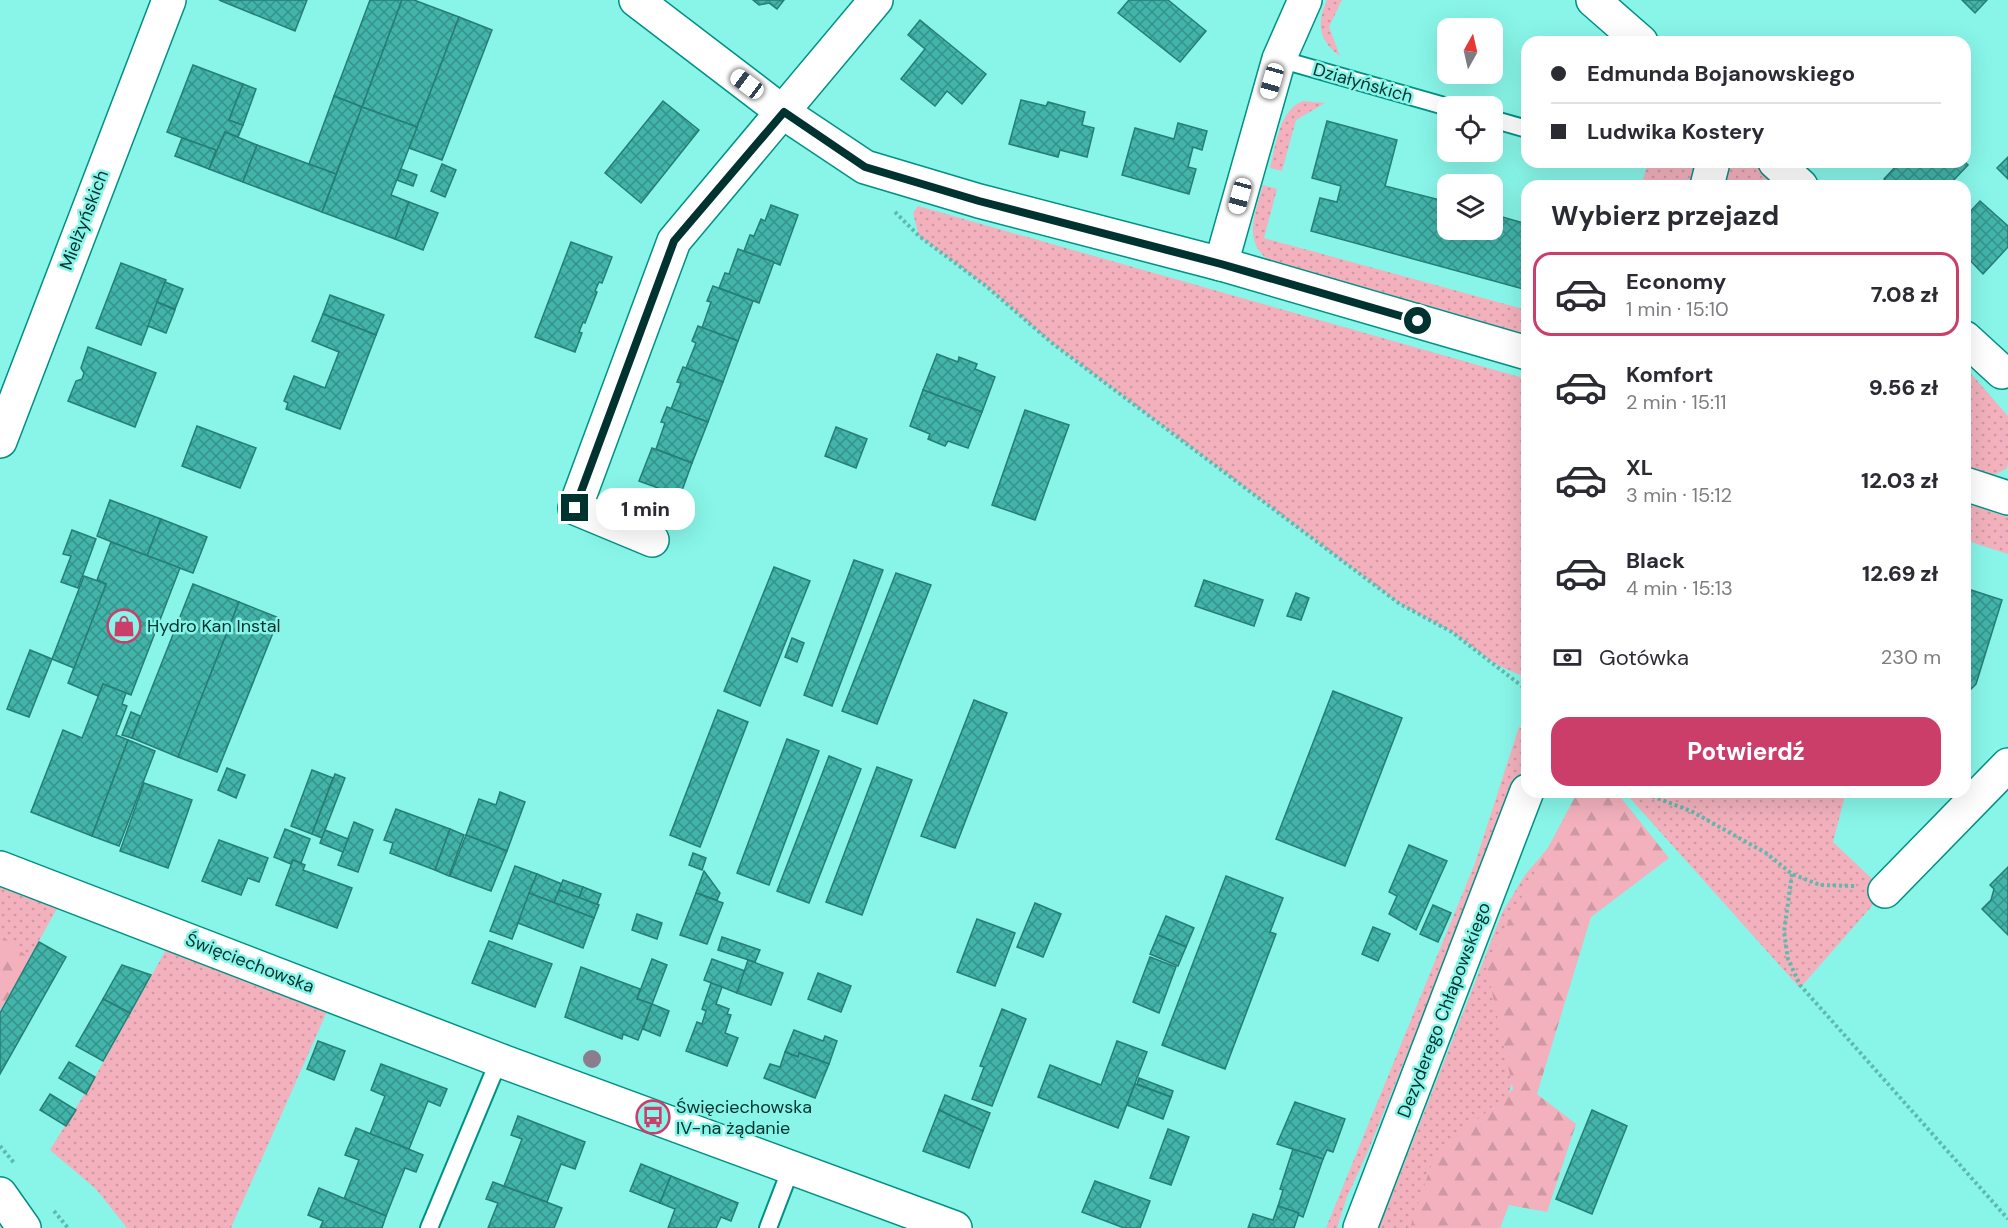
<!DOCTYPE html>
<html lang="pl">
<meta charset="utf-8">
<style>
:root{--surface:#fff;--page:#f2f2f3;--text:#2b2b33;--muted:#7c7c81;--line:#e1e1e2;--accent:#cc3e6a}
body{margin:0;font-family:"DM Sans",sans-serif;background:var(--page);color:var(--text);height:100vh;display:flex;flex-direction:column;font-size:22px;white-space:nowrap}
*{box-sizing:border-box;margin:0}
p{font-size:20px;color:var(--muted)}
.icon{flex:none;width:33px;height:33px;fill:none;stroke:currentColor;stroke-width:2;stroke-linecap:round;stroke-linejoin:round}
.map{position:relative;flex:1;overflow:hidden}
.drawer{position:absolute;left:1521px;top:180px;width:450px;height:618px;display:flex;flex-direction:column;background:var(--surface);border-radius:18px;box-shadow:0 6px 24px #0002}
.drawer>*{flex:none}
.guide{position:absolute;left:1521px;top:36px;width:450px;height:132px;border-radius:18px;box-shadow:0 6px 24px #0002;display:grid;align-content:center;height:132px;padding:0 30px;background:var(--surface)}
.needle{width:39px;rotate:8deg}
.buttons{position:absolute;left:1437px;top:18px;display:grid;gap:12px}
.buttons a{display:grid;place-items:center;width:66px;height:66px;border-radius:12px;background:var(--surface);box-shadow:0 6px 24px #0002;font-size:30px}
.end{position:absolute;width:27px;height:27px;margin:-14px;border:8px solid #00332f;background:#fff;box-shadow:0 0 0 3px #fff}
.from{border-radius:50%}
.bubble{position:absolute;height:42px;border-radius:18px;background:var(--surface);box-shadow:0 6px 24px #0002;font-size:20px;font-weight:800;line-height:42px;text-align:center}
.car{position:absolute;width:18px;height:36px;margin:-18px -9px;border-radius:8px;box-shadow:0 0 4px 2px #0007;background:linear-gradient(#fff 24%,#345 0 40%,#fff 0 76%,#345 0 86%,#fff 0)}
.guide b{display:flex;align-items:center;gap:21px;height:57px;font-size:22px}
.guide b+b{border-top:2px solid var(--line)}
.guide i{width:15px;height:15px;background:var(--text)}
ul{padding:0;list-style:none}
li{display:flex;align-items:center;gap:18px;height:84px;margin:0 12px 9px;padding:0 18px;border:3px solid transparent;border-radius:18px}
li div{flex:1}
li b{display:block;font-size:22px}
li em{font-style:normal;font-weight:800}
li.active{border-color:var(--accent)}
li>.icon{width:54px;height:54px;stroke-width:1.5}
h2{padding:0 30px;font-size:27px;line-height:72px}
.pay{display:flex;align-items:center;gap:15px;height:66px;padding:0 30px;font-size:22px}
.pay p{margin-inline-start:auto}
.primary-button{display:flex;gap:12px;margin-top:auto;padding:12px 30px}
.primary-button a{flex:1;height:69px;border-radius:18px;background:var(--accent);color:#fff;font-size:24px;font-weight:800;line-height:69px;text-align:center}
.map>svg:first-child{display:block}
.grass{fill:url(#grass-dots)}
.forest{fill:url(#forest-firs)}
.building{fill:url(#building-cross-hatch);stroke:#267e75;stroke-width:1.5}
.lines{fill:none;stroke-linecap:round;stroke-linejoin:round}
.service-casing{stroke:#009085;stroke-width:20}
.minor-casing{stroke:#009085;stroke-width:36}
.tertiary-casing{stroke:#009085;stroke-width:36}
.path{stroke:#5eb9ae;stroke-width:4;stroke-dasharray:3 3;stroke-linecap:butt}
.service{stroke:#fff;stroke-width:16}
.minor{stroke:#fff;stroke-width:33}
.tertiary{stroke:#fff;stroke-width:33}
.tree{fill:#8b7d8d}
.route{stroke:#00332f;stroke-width:8}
.labels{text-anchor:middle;stroke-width:5;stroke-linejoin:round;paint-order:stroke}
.street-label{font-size:18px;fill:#00332f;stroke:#88f5e8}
.poi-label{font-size:18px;fill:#00332f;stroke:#88f5e8;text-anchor:start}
</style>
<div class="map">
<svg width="2008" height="1228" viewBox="0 0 2008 1228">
<defs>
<pattern id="grass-dots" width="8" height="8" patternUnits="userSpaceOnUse" patternTransform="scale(1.5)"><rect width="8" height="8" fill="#f2b1bd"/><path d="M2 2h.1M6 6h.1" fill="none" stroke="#ce99a3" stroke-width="1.8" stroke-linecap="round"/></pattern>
<pattern id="forest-firs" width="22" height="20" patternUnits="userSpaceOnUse" patternTransform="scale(1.5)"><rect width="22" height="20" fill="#f2b1bd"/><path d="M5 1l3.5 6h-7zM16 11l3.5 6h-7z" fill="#ce99a3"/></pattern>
<pattern id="building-cross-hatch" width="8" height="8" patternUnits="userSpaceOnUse" patternTransform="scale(1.5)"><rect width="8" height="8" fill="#42b4a9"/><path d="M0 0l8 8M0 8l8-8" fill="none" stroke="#35938a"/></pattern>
</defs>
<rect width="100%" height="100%" fill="#88f5e8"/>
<!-- grass -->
<g class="grass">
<path d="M1327,0H1342L1329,27L1340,56C1319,41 1316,23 1327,0Z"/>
<path d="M1303,101L1325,103L1296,120L1282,171L1270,168C1276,145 1279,110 1303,101Z"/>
<polygon points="1648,162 1701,162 1695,186 1641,186"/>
<path d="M1732,162C1760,162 1766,167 1786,186H1717L1725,167Z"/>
<path d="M1263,185L1277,189L1264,238L1527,310V338L1275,265C1241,244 1254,217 1263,185Z"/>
<polygon points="918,206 1527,379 1527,678 1495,664 1452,632 1400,604 1052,343 986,286 919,236 913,213"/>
<polygon points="1965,367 2008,416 2008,465 2006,469 1992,476 1965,467"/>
<polygon points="1965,503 2008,517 2008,554 1965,540"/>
<polygon points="1519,727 1527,730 1524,764 1368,1151 1346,1199 1337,1228 1326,1228 1475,863"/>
<polygon points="1635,792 1846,792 1833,842 1885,891 1800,988 1630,798"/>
<polygon points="1614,805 1459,1228 1379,1228 1502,913 1525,875 1559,835"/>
<polygon points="0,882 59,905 0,1010"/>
<polygon points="168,946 329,1007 231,1228 127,1228 96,1189 50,1150 95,1077"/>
</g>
<!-- forest -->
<g class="forest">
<polygon points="1618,794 1669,858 1591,917 1537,1094 1576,1124 1547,1212 1509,1205 1500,1228 1410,1228 1434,1157 1513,1089 1486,964 1576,795"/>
<polygon points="0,934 30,959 0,1010"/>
</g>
<!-- building -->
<g class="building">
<polygon points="219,0 307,0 295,31"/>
<polygon points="370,0 402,0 362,107 334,96"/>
<polygon points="402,0 414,0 459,17 417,127 362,107"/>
<polygon points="753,0 784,0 777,9 769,3 759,5"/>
<polygon points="1129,0 1168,0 1206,31 1180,62 1118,13"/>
<polygon points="1962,0 1987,0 1975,13"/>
<polygon points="459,17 492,30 442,160 409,148"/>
<polygon points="920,20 986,74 962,104 947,91 935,106 901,79 925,49 908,35"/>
<polygon points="193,65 243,84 229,120 243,125 238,137 225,132 217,151 167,132"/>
<polygon points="243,84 256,89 243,125 229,120"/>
<polygon points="334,96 362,107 336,174 309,164"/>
<polygon points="1021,100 1046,106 1048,102 1085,112 1082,125 1094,128 1087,157 1060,150 1058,157 1009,144"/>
<polygon points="663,101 699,130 641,203 605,173"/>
<polygon points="362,107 417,127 391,195 409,202 395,239 322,212"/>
<polygon points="1327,121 1397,140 1385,186 1448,202 1448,230 1492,230 1492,214 1527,224 1527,290 1311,231 1320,198 1337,202 1341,186 1312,178"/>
<polygon points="1178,123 1207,131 1202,150 1193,147 1188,167 1196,169 1189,194 1122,175 1135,128 1174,139"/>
<polygon points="225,132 257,145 243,182 209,169"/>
<polygon points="182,138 216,150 209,169 175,156"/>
<polygon points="257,145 336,174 322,212 243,182"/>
<polygon points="2008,157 2008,179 1997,168"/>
<polygon points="1900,162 1965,162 1968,165 1948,186 1892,186 1884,179"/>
<polygon points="442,164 456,170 445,197 431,191"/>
<polygon points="401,169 417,175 413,186 397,180"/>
<polygon points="1980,201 2008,226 2008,247 1983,274 1965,255 1965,217"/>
<polygon points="409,202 438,213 423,250 395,239"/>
<polygon points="771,205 798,215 780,265 744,251 750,235 754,236 761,219 765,221"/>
<polygon points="571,242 612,257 602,283 599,282 595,291 597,292 585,323 583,322 579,332 582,333 575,352 535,337"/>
<polygon points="738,249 774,262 759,303 719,288 725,273 729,274"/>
<polygon points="121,263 166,280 141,345 96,328"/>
<polygon points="165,282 183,289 175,309 157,302"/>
<polygon points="713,286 753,301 738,341 702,328 711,302 707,301"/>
<polygon points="330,295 384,315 376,335 323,314"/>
<polygon points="157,302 175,310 166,333 148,326"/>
<polygon points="323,314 376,335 340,429 286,409 288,403 284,401 294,376 325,388 339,352 312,341"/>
<polygon points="698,326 738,341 723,382 686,368 696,343 692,341"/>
<polygon points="88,347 156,373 135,427 68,401 76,381 82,379 84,373 81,368"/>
<polygon points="937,354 958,362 959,357 977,364 975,369 995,377 982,412 923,390"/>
<polygon points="683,367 723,382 708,422 671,409 681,383 677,382"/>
<polygon points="923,390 982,412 968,448 948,441 945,446 928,439 930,434 910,426"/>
<polygon points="667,407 708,422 692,463 656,449 665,423 661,422"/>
<polygon points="1025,410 1069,425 1035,520 992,505"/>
<polygon points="197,426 256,448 240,488 182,466"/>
<polygon points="836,427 867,439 856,468 825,456"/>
<polygon points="652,448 692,463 680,496 639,481"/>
<polygon points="110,500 161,519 147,556 97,536"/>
<polygon points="161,519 207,537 193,573 147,556"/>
<polygon points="72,530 96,539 78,588 61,582 71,556 63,554"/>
<polygon points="111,542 180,568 131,695 103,684 98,696 68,683 106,584 97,580"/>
<polygon points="854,560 883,570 832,706 804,695"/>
<polygon points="774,567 810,581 760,706 724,691"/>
<polygon points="896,573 931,585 877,724 842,711"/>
<polygon points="84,576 106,584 74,668 52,659"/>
<polygon points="1204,580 1263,600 1254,626 1195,606"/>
<polygon points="193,584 239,602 178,757 132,738"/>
<polygon points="1965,588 2002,600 1976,684 1965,695"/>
<polygon points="1296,593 1309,598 1301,620 1287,616"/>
<polygon points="239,602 279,618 217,772 178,757"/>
<polygon points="792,638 804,643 797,662 785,657"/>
<polygon points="30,650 52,659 29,717 7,709"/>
<polygon points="103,684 126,693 122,704 127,706 116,735 128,740 92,836 31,812 63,730 82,738"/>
<polygon points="1333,691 1402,718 1345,866 1276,839"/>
<polygon points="974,700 1007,713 955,848 921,836"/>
<polygon points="718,710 748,722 700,847 670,835"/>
<polygon points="131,712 140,716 132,738 122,735"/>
<polygon points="787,739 819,751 769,885 737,873"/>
<polygon points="128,740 155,751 119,846 92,836"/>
<polygon points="829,756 861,769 809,903 777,891"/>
<polygon points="877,767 912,780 862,915 826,902"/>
<polygon points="227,768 245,775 236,798 218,790"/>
<polygon points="312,770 333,778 312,834 291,826"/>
<polygon points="335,774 345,778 322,838 312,834"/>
<polygon points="144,783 192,800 168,868 120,851"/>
<polygon points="500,792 525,802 507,851 466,835 479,799 496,805"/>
<polygon points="396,809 450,829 435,870 390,853 393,843 384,840"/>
<polygon points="354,822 373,830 358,872 338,865"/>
<polygon points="285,829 310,839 301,863 293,860 291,864 274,857"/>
<polygon points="450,829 464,835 449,876 435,870"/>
<polygon points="325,830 348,839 343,852 320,843"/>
<polygon points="466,835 507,851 491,891 450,876"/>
<polygon points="219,840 268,858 259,882 248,878 241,895 202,881"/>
<polygon points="1409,845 1447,861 1416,930 1389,914 1397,896 1389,892"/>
<polygon points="693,853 706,858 702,870 689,865"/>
<polygon points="293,860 305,865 303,870 352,888 337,928 276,905"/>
<polygon points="515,866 537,874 512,939 490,931"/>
<polygon points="2008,867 2008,935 1982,909 1991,900 1994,889 1990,885"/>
<polygon points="704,871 720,893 717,900 696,893"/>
<polygon points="537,874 562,884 554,903 529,893"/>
<polygon points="1226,876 1283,898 1270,932 1276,934 1225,1069 1162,1045"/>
<polygon points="563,880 583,887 579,898 559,890"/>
<polygon points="583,887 601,894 597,905 579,898"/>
<polygon points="559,890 599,905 594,918 554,903"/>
<polygon points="529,893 594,918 583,948 518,923"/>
<polygon points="696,893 723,903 707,944 680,935"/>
<polygon points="1035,903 1061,914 1043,957 1017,947"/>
<polygon points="1433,905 1451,913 1438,942 1420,934"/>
<polygon points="637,914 662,923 657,939 632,930"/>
<polygon points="1166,916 1194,928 1186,947 1158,935"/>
<polygon points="977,919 1015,933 995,986 957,972"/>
<polygon points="1373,927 1390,934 1378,961 1362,954"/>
<polygon points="1158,935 1186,947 1178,966 1150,954"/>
<polygon points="722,937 760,950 755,962 718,950"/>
<polygon points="489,941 552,964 535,1007 472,983"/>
<polygon points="39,942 66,957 0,1074 0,1013"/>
<polygon points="1150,957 1176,967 1159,1013 1133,1002"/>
<polygon points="652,959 667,965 652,1004 637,999"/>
<polygon points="712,959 745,971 737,993 704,980"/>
<polygon points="748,960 783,973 771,1005 737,993"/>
<polygon points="122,965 151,975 130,1013 103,999"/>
<polygon points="581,967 640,989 637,999 652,1004 638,1040 623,1034 622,1039 565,1017"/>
<polygon points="818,973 851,986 841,1012 808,999"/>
<polygon points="711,983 722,987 716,1004 729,1009 727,1014 731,1015 725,1033 738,1038 727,1066 686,1051 697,1022 702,1024 706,1011 702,1009"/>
<polygon points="103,999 130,1013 103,1061 76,1046"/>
<polygon points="652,1004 669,1011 660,1036 643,1029"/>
<polygon points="1002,1009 1026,1019 992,1106 972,1099 984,1067 980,1066"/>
<polygon points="794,1030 823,1041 825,1036 837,1041 829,1064 799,1053 798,1057 785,1052"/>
<polygon points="318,1041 345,1051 334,1080 307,1069"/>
<polygon points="1117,1041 1147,1052 1118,1128 1038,1097 1050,1065 1101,1085"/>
<polygon points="785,1052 798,1057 799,1053 829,1064 815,1098 764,1078 770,1064 780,1067"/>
<polygon points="69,1062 95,1077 86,1094 59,1078"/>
<polygon points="381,1064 447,1089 440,1106 428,1101 409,1149 370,1134 385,1096 371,1090"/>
<polygon points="1139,1078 1173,1091 1171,1097 1137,1084"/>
<polygon points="1135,1084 1171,1097 1163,1119 1127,1105"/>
<polygon points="50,1094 76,1110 66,1126 40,1110"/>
<polygon points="945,1095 990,1113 983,1131 939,1110"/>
<polygon points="1295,1102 1345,1119 1333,1152 1327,1150 1323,1159 1277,1144"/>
<polygon points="939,1110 983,1131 969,1168 923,1151"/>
<polygon points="1592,1110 1627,1126 1592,1214 1556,1199"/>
<polygon points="518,1116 585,1142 575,1169 561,1164 547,1202 504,1186 522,1139 511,1135"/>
<polygon points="356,1128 423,1155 416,1172 405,1168 386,1216 344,1199 359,1160 345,1155"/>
<polygon points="1168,1129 1189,1137 1171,1185 1150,1178"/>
<polygon points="1293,1149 1323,1159 1303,1217 1278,1206 1283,1190 1280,1189"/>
<polygon points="641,1164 671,1176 660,1203 630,1191"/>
<polygon points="671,1176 738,1203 731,1221 721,1217 716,1228 668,1228 675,1209 660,1203"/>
<polygon points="1095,1181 1150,1201 1140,1228 1124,1228 1082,1212"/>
<polygon points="493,1182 562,1208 554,1228 488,1228 498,1203 486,1199"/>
<polygon points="319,1188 386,1216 382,1228 320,1228 323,1221 308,1215"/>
<polygon points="1278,1206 1299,1213 1294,1228 1248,1228 1253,1214 1273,1220"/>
</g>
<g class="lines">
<!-- service casing -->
<g class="service-casing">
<g id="service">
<polyline points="1279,59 1448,107"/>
<polyline points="1492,119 1527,129"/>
<polyline points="429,1228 499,1060"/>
<polyline points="768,1228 791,1168"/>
</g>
</g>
<!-- minor casing -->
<g class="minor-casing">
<g id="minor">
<polyline points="636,0 784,113 865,167 979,201 1221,264 1527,353"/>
<polyline points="1593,0 1641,42"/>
<polyline points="1775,162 1801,186"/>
<polyline points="1707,186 1713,162"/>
<polyline points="1221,264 1279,59 1305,0"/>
<polyline points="1965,338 2002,372"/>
<polyline points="0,441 169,0"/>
<polyline points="1965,484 2008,498"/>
<polyline points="652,540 575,508 674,241 876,0"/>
<polyline points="1885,891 2008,765"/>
<polyline points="1360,1228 1527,791"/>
</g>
</g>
<!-- tertiary casing -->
<g class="tertiary-casing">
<g id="tertiary">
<polyline points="0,868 499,1060 955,1228"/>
<polyline points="0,1194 24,1228"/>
</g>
</g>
<!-- path -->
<g class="path">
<polyline points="895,212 919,236 986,286 1052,343 1400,604 1452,632 1527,690"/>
<polyline points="1641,792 1691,811 1766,853 1792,874 1820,885 1855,886"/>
<polyline points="1792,874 1784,932 1788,959 1800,985 2008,1219"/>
<polyline points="0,1146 15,1164"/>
<polyline points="54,1211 68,1228"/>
</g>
<!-- service -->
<use href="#service" class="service"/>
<!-- minor -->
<use href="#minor" class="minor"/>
<!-- tertiary -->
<use href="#tertiary" class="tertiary"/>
</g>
<!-- trees -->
<circle class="tree" cx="592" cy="1059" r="9"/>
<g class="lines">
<!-- route -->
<polyline class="route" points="575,508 674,241 784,112 865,167 979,201 1221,264 1418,321"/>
</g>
<!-- icons -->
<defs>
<g id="shop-ring" transform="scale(1.725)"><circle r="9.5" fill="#88f5e8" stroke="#cc3e6a" stroke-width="1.5"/><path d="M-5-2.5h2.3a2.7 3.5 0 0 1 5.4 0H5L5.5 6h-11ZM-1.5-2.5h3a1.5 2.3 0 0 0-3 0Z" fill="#cc3e6a"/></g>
<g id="bus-ring" transform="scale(1.725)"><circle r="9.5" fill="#88f5e8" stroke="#cc3e6a" stroke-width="1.5"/><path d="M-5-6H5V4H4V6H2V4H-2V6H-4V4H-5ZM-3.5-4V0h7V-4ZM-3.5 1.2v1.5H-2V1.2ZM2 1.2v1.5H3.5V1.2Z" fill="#cc3e6a"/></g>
</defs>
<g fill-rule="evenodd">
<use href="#shop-ring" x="124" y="626"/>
<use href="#bus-ring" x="653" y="1117"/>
</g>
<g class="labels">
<!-- street labels -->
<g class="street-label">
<text transform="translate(1363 83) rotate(16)" y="6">Działyńskich</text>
<text transform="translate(84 220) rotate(-69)" y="6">Mielżyńskich</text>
<text transform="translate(250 963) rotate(21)" y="6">Święciechowska</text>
<text transform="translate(1444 1010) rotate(-69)" y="6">Dezyderego Chłapowskiego</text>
</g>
<!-- poi labels -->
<g class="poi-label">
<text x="147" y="632">Hydro Kan Instal</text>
<text x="676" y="1113">Święciechowska<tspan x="676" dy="21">IV-na żądanie</tspan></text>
</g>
</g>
</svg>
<div class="buttons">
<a><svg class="needle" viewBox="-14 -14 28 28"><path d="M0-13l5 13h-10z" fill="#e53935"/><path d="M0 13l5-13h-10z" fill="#7c7c81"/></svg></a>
<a><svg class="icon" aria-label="locate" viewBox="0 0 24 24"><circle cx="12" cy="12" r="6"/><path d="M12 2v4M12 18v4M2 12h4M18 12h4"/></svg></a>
<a><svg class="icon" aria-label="layers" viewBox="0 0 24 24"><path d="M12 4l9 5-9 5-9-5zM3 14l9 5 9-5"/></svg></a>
</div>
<i class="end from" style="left:1418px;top:321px"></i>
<i class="end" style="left:575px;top:508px"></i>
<div class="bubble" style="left:596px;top:488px;width:99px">1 min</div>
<i class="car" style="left:1272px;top:81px;rotate:196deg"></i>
<i class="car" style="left:747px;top:84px;rotate:307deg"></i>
<i class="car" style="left:1240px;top:196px;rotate:195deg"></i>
<div class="guide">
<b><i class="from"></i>Edmunda Bojanowskiego</b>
<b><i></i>Ludwika Kostery</b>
</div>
<section class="drawer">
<h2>Wybierz przejazd</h2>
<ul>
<li class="active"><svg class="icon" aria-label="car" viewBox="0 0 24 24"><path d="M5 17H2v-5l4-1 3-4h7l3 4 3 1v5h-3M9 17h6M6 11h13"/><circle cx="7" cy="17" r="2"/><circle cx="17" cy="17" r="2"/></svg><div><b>Economy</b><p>1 min · 15:10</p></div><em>7.08 zł</em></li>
<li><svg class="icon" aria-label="car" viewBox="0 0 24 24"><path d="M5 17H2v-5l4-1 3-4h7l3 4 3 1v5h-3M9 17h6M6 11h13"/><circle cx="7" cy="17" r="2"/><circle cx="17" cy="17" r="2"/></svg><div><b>Komfort</b><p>2 min · 15:11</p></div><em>9.56 zł</em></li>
<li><svg class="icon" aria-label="car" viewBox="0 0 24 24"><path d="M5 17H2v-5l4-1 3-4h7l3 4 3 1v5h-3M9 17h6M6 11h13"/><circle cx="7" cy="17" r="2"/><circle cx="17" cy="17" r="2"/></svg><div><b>XL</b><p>3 min · 15:12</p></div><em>12.03 zł</em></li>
<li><svg class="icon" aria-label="car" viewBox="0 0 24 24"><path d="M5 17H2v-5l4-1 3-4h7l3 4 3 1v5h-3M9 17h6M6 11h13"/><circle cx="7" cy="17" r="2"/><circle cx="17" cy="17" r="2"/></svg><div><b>Black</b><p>4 min · 15:13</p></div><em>12.69 zł</em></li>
</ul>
<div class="pay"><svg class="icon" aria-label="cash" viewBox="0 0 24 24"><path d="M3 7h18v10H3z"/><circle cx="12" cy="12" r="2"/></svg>Gotówka<p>230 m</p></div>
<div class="primary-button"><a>Potwierdź</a></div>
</section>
</div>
